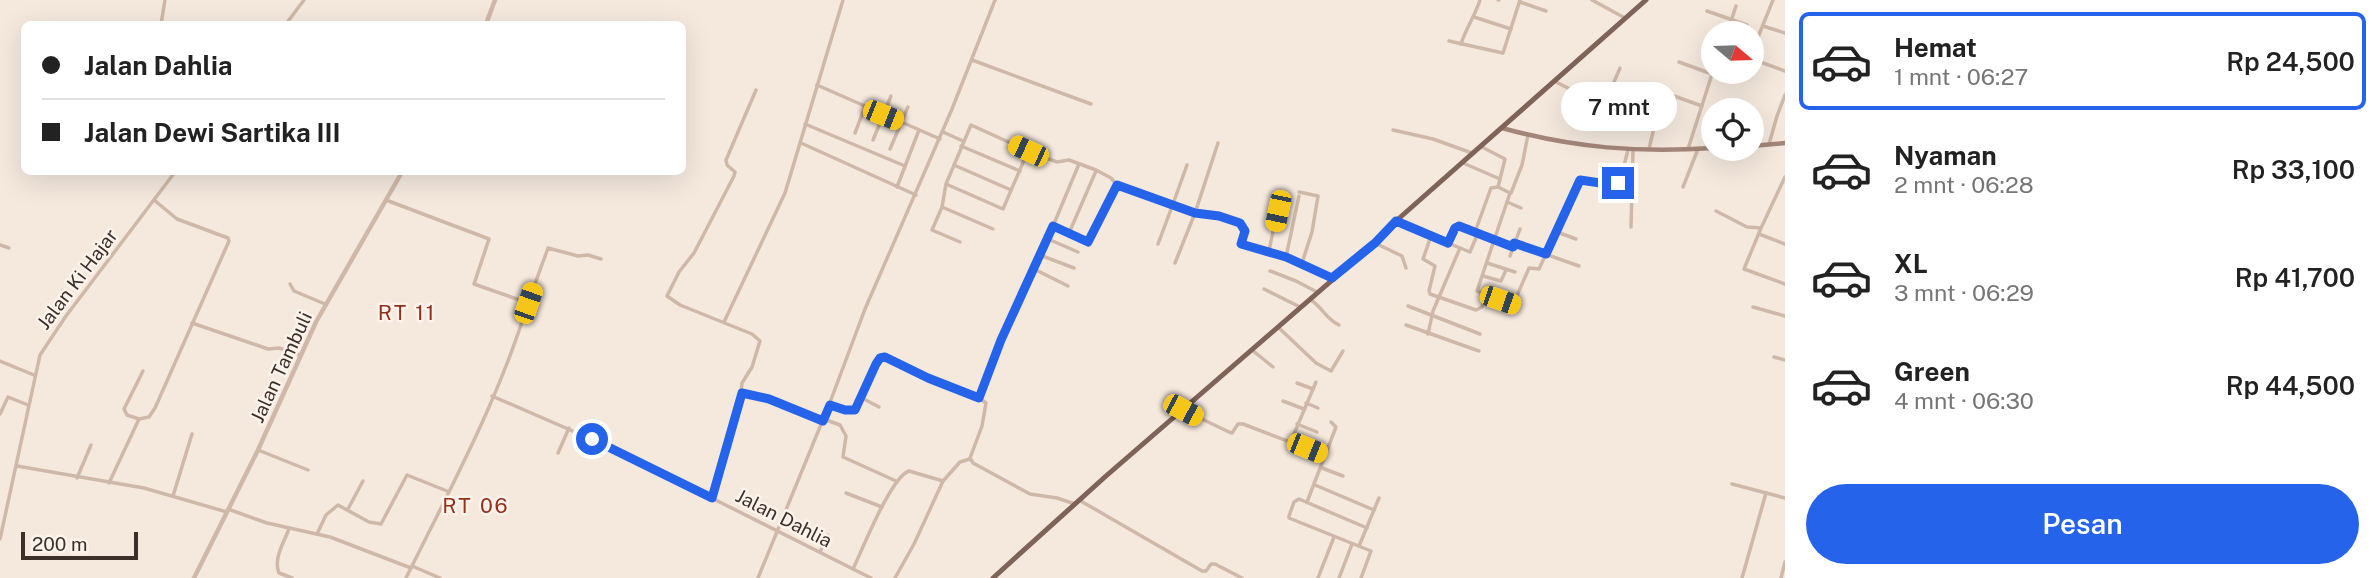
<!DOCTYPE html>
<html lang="id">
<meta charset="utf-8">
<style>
:root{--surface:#fff;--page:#f2f2f2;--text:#222;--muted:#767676;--line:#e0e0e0;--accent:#2563eb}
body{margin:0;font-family:"Public Sans",sans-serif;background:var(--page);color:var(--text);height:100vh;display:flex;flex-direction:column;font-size:26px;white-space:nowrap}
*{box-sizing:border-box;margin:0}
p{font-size:23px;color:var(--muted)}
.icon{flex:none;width:38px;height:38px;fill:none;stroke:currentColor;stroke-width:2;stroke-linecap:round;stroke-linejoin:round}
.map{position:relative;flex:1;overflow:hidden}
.details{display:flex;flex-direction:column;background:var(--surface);width:595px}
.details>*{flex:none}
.banner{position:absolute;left:21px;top:21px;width:665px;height:154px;border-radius:10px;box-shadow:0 7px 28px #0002;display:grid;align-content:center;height:154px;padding:0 21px;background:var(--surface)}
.needle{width:46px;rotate:109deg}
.controls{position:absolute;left:1701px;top:21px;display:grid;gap:14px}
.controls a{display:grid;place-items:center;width:63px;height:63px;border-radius:50%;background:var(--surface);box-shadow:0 7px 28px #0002;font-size:35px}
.scale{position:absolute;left:21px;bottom:18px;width:117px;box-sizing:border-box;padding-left:7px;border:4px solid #3c2e29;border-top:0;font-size:19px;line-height:24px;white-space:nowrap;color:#3c2e29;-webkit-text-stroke:5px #fcf3ec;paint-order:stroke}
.end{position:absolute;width:32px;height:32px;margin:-16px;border:9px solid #2563eb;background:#fff;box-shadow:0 0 0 4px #fff}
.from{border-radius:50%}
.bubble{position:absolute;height:49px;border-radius:24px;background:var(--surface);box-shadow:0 7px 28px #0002;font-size:23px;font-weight:600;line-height:49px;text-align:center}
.car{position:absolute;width:21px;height:42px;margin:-21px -10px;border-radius:9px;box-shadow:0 0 5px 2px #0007;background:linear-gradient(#f5c518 24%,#345 0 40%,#f5c518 0 76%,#345 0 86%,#f5c518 0)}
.banner b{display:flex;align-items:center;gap:24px;height:66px;font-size:26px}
.banner b+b{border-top:2px solid var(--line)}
.banner i{width:18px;height:18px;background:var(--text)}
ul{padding:12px 0 0;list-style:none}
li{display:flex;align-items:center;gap:21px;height:98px;margin:0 14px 10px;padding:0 7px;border:4px solid transparent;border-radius:10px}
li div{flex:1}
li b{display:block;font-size:26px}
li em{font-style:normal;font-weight:600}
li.on{border-color:var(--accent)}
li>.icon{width:63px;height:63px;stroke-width:1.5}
.cta{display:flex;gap:14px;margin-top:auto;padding:14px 21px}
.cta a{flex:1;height:80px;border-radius:42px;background:var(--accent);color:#fff;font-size:28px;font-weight:600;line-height:80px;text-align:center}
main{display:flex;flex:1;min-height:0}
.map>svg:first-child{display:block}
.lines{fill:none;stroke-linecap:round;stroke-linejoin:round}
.minor{stroke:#cfb8a8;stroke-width:3.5}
.tertiary{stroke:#cfb8a8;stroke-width:4.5}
.secondary{stroke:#a48679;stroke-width:4.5}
.primary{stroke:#7f6359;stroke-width:5}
.route{stroke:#2563eb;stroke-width:9}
.labels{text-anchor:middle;stroke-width:5;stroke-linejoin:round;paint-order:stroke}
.street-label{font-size:19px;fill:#3c2e29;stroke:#fcf3ec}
.neighbourhood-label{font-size:21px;letter-spacing:2px;fill:#942e19;stroke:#fcf3ec}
</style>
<main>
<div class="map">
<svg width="1785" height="578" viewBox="0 0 1785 578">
<rect width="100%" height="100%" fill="#f5e9de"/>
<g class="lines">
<!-- minor -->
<g class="minor">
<polyline points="1498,0 1499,0"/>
<polyline points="1592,0 1625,18"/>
<polyline points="1520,2 1546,11"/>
<polyline points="1707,11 1747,25"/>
<polyline points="1474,17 1511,29"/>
<polyline points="161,24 165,0"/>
<polyline points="286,24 304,0"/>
<polyline points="1763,26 1785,33"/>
<polyline points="1727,33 1736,6"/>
<polyline points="1449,41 1503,53 1520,0"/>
<path d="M1461,44C1466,28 1475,16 1480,0"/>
<polyline points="1752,52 1773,0"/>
<polyline points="1752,59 1785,71"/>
<polyline points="972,60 1091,104"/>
<polyline points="1679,62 1712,74"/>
<polyline points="1554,81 1597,103 1614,82 1620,68"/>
<polyline points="817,85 940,139"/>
<polyline points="1674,96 1702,106"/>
<polyline points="1638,111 1656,119 1649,149"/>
<polyline points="805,124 905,166"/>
<polyline points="1393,130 1433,139 1472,153"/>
<polyline points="943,132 963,141"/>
<polyline points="855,133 865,107"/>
<polyline points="873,140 891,96"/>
<polyline points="801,143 916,195"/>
<polyline points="1769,144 1777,116 1785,95"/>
<polyline points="961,146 1020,171"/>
<polyline points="1480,146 1505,159 1498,187"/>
<polyline points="890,149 908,107"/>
<polyline points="1688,149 1713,71"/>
<polyline points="1028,151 1057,162 1069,160 1096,170 1111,178 1117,185 1155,200 1173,204 1187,165"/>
<polyline points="1463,163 1500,179"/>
<polyline points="954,165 1011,190"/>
<polyline points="1785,177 1761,228 1744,269 1785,284"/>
<polyline points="946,184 1003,209 1028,151 971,125 946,184 942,207 932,230 960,242"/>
<polyline points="897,187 919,130"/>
<polyline points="1683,187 1698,149"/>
<polyline points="1281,192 1269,251 1302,263 1332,278"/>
<polyline points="1299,192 1318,196 1312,232 1302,263"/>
<polyline points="1511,193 1522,165 1528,135"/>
<path d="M386,200L489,239L474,284L528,303C499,399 450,489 406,578"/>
<polyline points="1507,202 1521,208"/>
<polyline points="942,207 993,229"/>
<polyline points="1716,211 1747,227 1761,228"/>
<polyline points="1396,221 1448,243 1455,228 1459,226 1513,246"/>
<polyline points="1053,226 1079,164"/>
<polyline points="1631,227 1633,151"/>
<polyline points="1475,232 1491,188 1498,187 1510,193 1477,291 1513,305 1529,268 1539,269 1579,182 1584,179 1616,185 1621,177 1628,150"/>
<polyline points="1557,232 1576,239"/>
<polyline points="1069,233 1096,171"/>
<polyline points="1759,234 1785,244"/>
<polyline points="1431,236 1423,259 1435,266 1429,291 1430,294 1476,310 1482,307 1486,295"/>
<polyline points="1048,239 1078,252"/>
<polyline points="1375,243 1402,256 1406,268"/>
<polyline points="1448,243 1460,248"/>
<polyline points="1514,243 1579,266"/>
<polyline points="1158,244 1173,204 1195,213 1218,143"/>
<polyline points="0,245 9,248"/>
<polyline points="1040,255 1074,268"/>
<polyline points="1510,256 1520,229"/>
<polyline points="1286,257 1299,196"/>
<path d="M1175,263L1195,213C1213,216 1235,216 1246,231L1241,244L1269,251"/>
<polyline points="1487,263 1515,272"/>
<polyline points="1033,271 1038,271 1068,286"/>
<polyline points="1270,271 1296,281 1317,292"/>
<polyline points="1483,276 1501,281 1506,270"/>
<polyline points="290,284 294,291 325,304"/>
<polyline points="1264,289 1300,307"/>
<path d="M1311,300C1323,308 1326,319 1339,325"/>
<polyline points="528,303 548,248 578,256 588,255 601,259"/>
<polyline points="1408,306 1480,334"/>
<polyline points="1753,307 1785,316"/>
<polyline points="724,322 785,193 843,0"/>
<polyline points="192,323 268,349 279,348 300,355"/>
<polyline points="1406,325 1479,351"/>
<polyline points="1278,327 1316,363 1331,371 1343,351"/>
<polyline points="1428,334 1433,311 1460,248 1470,252 1478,233"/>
<polyline points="1252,350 1273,367"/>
<polyline points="1774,357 1785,360"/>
<polyline points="0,361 34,375"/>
<polyline points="1297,383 1313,389"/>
<polyline points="742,393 769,399 840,425 846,436 843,457 896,481"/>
<polyline points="492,396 614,449 871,578"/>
<polyline points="862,398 879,407"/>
<polyline points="979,398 1001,340 1053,226 1088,242 1117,185"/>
<polyline points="1283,401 1304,409"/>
<polyline points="1306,403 1318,408"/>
<polyline points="829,405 845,410 855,410 878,361 883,357 889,358 928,378 979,398 986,403 982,426 970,458 973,463 1030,494 1057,498 1075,504"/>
<polyline points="1183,410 1229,432 1232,433 1238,424 1243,424 1324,455"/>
<polyline points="0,414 8,397 28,405"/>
<polyline points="139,419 127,415 124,409 143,371"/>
<polyline points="1297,424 1317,432"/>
<polyline points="1291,441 1316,382"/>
<polyline points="258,450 308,470"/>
<polyline points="558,453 569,428"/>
<polyline points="17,466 144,488 227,512"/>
<polyline points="1322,468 1343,476"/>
<polyline points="77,478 91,445"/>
<polyline points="109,483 139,419 149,417 155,408 229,241 228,238 177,219 154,200"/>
<polyline points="1732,484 1785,498"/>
<polyline points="1315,485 1374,510"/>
<polyline points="846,493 882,507"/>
<polyline points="173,496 192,434"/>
<polyline points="712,498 730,438 731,424 740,401 742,383 752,367 760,341 752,334 680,305 667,296 679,272 694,253 734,176 735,172 727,165 726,160 756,90"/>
<polyline points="1079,500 1202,571 1206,571 1211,564 1215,564 1242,578"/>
<polyline points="1307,502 1336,427 1331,422"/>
<polyline points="228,509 267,523 330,537 411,568"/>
<polyline points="348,509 363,481"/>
<path d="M289,529C284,542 273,559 279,573L292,578"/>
<polyline points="317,534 326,515 338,505 369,522 381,524 407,475 447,491"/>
<polyline points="0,539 40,355 66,316 175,172"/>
<polyline points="1359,546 1379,498"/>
<polyline points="820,552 828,535"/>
<polyline points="412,566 440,578"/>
<path d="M853,569C863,548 891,477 909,471L943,481L960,462L970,459"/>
<polyline points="758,578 829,405 865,309 952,109 995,0"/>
<polyline points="895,578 914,544 943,481"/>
<polyline points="1318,578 1334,537"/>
<polyline points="1339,578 1352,544"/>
<polyline points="1361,578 1371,551 1289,518 1289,516 1294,502 1299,499 1367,528"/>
<polyline points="1742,578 1766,493"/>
<polyline points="1781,578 1785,562"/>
</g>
<!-- tertiary -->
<g class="tertiary">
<polyline points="486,24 495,0"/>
<polyline points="194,578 258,450 316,322 402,172"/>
</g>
<!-- secondary -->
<g class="secondary">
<path d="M1502,128C1574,148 1639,153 1713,148"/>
<polyline points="1752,146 1785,143"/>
</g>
<!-- primary -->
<polyline class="primary" points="993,578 1106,476 1375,243 1396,221 1646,0"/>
</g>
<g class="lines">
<!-- route -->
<polyline class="route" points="592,439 712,498 742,393 769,399 823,421 830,405 845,410 855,410 876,364 880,358 885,357 928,378 979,398 1001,340 1053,226 1088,242 1117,185 1195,213 1219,216 1240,223 1245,231 1241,244 1286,257 1332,278 1375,243 1396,221 1448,243 1455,228 1459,226 1513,247 1514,243 1546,254 1580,180 1614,185 1618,183"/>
</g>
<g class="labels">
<!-- street labels -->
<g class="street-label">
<text transform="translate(77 279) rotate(-53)" y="7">Jalan Ki Hajar</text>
<text transform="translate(281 367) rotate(-65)" y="7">Jalan Tambuli</text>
<text transform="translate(784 518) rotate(27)" y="7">Jalan Dahlia</text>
</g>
<!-- neighbourhood labels -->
<g class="neighbourhood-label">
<text x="407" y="320">RT 11</text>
<text x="476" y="513">RT 06</text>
</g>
</g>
</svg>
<div class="controls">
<a><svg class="needle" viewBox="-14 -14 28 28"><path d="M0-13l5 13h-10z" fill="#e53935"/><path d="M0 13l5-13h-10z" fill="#767676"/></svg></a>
<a><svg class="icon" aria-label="locate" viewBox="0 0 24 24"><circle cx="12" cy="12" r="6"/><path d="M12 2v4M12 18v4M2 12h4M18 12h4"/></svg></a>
</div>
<div class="scale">200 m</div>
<i class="end from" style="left:592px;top:439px"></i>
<i class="end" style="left:1618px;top:183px"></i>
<div class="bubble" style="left:1561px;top:82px;width:116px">7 mnt</div>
<i class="car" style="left:883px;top:115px;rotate:112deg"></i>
<i class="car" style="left:1028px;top:151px;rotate:295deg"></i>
<i class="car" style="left:1278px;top:211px;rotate:192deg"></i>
<i class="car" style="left:1500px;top:300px;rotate:109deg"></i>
<i class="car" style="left:528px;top:303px;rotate:19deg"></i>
<i class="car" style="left:1183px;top:410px;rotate:118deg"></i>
<i class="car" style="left:1307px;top:448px;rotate:112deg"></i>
<div class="banner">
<b><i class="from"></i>Jalan Dahlia</b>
<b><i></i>Jalan Dewi Sartika III</b>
</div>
</div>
<section class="details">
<ul>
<li class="on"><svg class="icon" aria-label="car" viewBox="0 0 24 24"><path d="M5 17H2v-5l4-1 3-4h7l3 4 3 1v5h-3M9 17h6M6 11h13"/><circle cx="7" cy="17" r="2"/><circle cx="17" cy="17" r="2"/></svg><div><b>Hemat</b><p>1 mnt · 06:27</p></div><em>Rp 24,500</em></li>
<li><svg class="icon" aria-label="car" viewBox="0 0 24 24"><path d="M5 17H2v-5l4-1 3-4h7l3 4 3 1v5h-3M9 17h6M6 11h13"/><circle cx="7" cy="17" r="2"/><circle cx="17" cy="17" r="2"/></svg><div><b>Nyaman</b><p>2 mnt · 06:28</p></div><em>Rp 33,100</em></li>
<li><svg class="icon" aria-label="car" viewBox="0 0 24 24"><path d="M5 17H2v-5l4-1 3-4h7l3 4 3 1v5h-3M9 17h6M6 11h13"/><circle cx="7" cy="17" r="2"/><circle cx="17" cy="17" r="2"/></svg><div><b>XL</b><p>3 mnt · 06:29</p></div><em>Rp 41,700</em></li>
<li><svg class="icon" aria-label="car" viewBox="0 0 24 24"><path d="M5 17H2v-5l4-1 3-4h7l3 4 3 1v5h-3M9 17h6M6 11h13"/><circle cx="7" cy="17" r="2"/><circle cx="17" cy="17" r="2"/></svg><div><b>Green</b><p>4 mnt · 06:30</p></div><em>Rp 44,500</em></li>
</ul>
<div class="cta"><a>Pesan</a></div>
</section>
</main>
